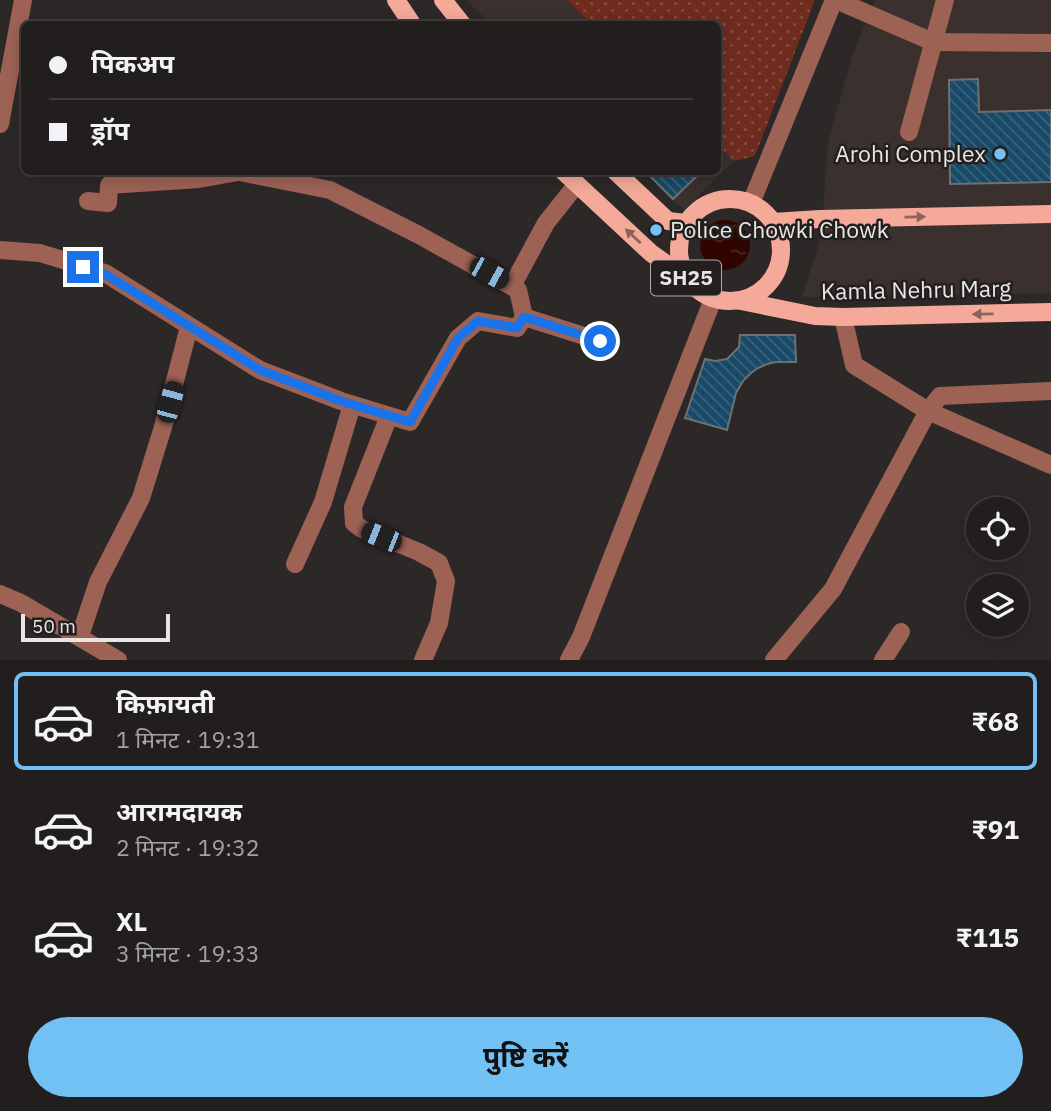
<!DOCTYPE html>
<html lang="hi">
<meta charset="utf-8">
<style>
:root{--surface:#211e1d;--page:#292726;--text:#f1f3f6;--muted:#a2a2a4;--line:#3e3c3b;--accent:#71c1f5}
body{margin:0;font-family:"IBM Plex Sans","Noto Sans Devanagari",sans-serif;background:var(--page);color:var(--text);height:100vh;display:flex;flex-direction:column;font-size:26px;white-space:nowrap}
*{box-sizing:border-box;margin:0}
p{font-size:23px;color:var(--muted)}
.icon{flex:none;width:38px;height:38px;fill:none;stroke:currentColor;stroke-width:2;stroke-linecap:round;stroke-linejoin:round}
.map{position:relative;height:660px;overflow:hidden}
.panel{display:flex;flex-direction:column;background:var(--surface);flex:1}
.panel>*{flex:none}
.hud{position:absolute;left:21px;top:21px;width:700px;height:154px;border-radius:10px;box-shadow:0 4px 18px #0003,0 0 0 2px var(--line);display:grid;align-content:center;height:154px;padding:0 28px;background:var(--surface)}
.buttons{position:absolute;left:966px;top:497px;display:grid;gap:14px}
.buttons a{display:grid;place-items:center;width:63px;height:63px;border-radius:50%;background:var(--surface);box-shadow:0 4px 18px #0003,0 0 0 2px var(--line);font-size:35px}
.scale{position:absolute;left:21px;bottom:18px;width:149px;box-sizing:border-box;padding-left:7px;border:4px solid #e8e6e5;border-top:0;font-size:19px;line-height:24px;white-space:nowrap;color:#e8e6e5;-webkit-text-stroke:5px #221f1e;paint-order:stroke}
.end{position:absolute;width:32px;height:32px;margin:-16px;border:9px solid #1a73e8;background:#fff;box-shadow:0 0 0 4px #fff}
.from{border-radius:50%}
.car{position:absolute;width:21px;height:42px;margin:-21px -10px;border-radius:9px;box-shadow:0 0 5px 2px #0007;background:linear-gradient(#222 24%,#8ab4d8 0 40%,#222 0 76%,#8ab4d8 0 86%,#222 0)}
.hud b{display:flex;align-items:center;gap:24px;height:66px;font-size:26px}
.hud b+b{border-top:2px solid var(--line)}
.hud i{width:18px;height:18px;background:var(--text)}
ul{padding:12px 0 0;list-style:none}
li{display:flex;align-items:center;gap:21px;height:98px;margin:0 14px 10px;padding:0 14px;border:4px solid transparent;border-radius:10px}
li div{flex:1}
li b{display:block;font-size:26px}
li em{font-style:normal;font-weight:700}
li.on{border-color:var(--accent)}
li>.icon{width:63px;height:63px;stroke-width:1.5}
.button{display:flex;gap:14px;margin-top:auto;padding:14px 28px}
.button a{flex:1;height:80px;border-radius:42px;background:var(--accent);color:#111;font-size:28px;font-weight:700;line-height:80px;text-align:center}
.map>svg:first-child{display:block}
.built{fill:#3a302d}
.park{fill:url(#park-dots)}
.water{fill:url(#water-ripples)}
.building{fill:url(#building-back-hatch);stroke:#6e7173;stroke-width:2}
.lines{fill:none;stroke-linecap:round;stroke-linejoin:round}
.minor{stroke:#9e6255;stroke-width:18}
.major{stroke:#f5aa99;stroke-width:18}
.oneway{fill:#8c645c}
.route{stroke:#1a73e8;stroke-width:9}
.poi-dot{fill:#71c1f5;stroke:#221f1e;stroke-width:2.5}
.labels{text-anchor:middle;stroke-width:5;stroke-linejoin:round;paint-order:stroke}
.shield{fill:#221f1e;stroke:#adaaa9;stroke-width:2}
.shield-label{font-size:21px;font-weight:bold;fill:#e8e6e5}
.poi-label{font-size:23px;fill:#e8e6e5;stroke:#221f1e;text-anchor:end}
.street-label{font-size:23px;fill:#e8e6e5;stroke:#221f1e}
</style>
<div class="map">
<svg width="1051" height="660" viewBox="0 0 1051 660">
<defs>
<pattern id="park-dots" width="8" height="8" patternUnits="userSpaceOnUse" patternTransform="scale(1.75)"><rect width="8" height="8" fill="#6f2c1e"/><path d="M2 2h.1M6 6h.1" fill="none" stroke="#844b3f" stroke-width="1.8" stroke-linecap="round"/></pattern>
<pattern id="water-ripples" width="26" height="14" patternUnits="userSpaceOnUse" patternTransform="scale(1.75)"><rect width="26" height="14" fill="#300500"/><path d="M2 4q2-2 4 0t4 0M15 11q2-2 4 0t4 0" fill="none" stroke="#4e2925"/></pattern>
<pattern id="building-back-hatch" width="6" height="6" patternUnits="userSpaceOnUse" patternTransform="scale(1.75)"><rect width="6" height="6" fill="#184967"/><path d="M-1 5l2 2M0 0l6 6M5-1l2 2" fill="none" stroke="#3a637d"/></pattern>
</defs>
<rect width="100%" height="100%" fill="#2c2827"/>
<!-- built -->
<g class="built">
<polygon points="466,0 567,0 592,24 491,24"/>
<polygon points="875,0 1051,0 1051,293 802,297 821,238 828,141 853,54"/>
<polygon points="718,145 734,161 684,210 644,172 718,172"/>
</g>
<!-- park -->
<polygon class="park" points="567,0 815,0 755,156 734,161 718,145 718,24 592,24"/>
<!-- water -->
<circle class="water" cx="725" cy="245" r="25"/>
<!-- building -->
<g class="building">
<polygon points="978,79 979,112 1051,110 1051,182 950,184 949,80"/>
<polygon points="646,172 701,172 673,199"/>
<polygon points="740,335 795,335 796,362 776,362 767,364 758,368 751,373 743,381 736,393 727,430 685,418 705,359 715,361 727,359 739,347"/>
</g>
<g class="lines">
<!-- minor -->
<g class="minor">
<polyline points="836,0 933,42 1051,43"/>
<polyline points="0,124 23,0"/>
<polyline points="909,132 945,0"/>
<polyline points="240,172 330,190 419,235 518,290 524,317"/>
<polyline points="88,201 108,203 109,185 199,179 238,172"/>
<polyline points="751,203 834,0"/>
<polyline points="0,250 40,253 105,273 260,370 341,401 410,422 458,338 478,321 517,328 524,317 600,341"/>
<polyline points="512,286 546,223 577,184"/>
<polyline points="843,317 854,365 928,411 1051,465"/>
<polyline points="389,416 353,507 354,523 362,529 419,552 439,563 446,581 439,623 423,660"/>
<polyline points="295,564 323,502 352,405"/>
<polyline points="0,594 21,603 118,660"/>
<polyline points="80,636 98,582 141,498 163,427 189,327"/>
<polyline points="569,660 581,637 713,299"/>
<polyline points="774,660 833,589 928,411 940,396 1051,391"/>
<polyline points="883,660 901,632"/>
</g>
<!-- major -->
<g class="major">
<polyline points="396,0 412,24"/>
<polyline points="443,0 462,24"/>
<polyline points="564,172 651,253 686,278"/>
<polyline points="616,172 668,221 686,223"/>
<circle cx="730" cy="250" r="51"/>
<polyline points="773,222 820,219 1051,214"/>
<polyline points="741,301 815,316 843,317 1051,312"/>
</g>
</g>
<!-- one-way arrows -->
<defs><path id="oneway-solid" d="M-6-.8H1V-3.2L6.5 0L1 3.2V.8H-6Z" transform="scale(1.75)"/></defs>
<g class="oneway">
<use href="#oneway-solid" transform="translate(915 217) rotate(-1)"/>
<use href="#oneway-solid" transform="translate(633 236) rotate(-137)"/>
<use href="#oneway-solid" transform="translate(983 314) rotate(179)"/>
</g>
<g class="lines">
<!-- route -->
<polyline class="route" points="83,267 105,274 260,370 341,401 410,422 458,338 478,321 517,328 524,317 600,341"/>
</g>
<!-- markers -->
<g class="poi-dot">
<circle cx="1000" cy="154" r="7"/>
<circle cx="656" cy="230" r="7"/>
</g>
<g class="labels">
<!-- shield labels -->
<rect class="shield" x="651" y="260.5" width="70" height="35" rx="5"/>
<g class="shield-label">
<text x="686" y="285">SH25</text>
</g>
<!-- poi labels -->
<g class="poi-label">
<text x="986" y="162">Arohi Complex</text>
<text x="670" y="238" text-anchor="start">Police Chowki Chowk</text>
</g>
<!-- street labels -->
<g class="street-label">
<text transform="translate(916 290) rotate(-1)" y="8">Kamla Nehru Marg</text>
</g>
</g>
</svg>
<div class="buttons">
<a><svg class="icon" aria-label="locate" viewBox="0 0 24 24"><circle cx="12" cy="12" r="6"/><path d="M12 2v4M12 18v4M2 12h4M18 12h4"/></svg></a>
<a><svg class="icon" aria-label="layers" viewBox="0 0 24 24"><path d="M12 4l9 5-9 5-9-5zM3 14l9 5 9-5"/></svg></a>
</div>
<div class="scale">50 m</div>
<i class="end from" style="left:600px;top:341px"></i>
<i class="end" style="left:83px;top:267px"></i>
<i class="car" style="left:489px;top:273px;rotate:119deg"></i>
<i class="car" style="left:170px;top:402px;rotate:15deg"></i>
<i class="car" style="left:381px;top:537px;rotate:292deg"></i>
<div class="hud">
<b><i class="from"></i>पिकअप</b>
<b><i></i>ड्रॉप</b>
</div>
</div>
<section class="panel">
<ul>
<li class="on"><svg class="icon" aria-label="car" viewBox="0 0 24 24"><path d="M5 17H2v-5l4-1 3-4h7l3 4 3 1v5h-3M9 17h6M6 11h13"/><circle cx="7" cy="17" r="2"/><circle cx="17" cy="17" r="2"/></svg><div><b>किफ़ायती</b><p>1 मिनट · 19:31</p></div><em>₹68</em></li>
<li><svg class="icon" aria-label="car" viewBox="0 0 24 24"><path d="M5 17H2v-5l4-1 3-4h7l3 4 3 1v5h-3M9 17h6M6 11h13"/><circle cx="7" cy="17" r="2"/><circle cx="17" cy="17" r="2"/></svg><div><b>आरामदायक</b><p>2 मिनट · 19:32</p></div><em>₹91</em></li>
<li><svg class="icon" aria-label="car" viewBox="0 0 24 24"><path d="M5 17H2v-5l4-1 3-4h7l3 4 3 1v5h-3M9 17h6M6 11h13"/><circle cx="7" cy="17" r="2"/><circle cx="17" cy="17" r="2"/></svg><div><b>XL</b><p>3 मिनट · 19:33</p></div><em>₹115</em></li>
</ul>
<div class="button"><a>पुष्टि करें</a></div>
</section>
